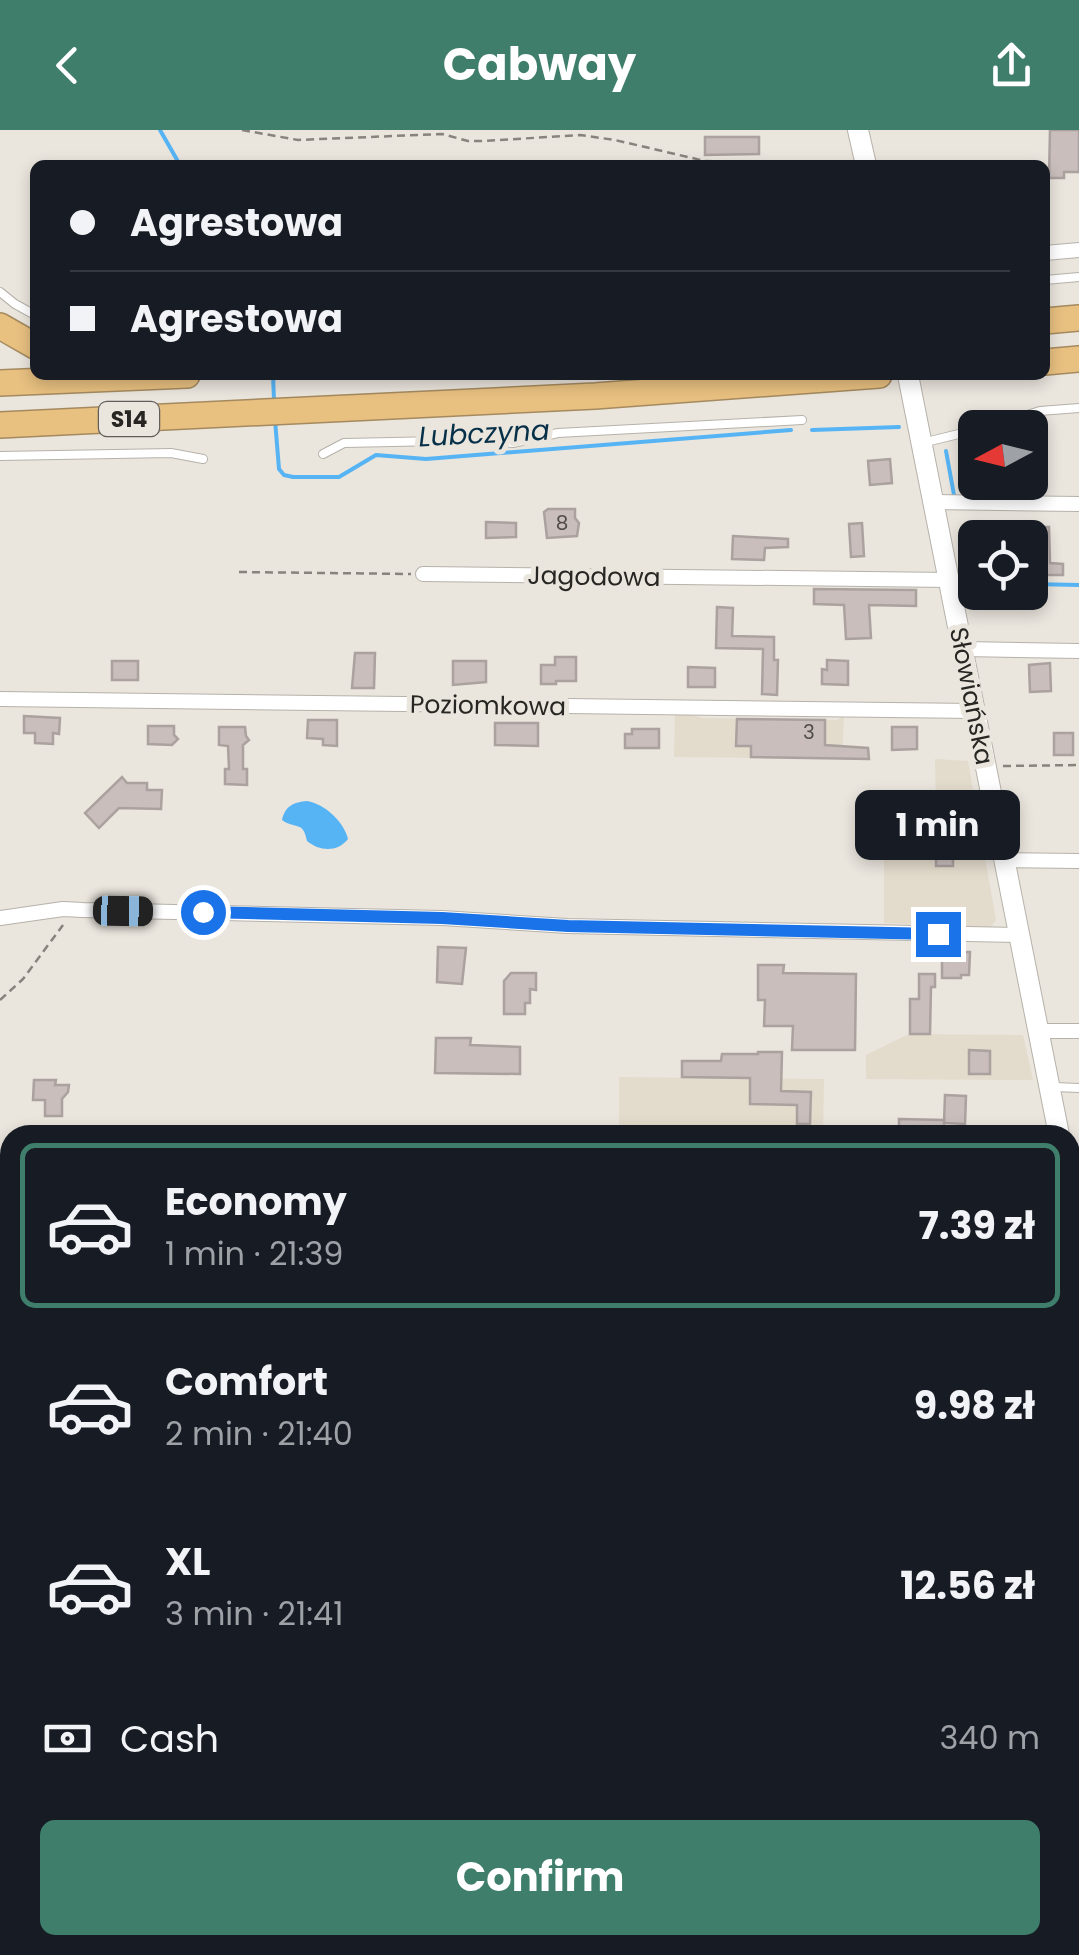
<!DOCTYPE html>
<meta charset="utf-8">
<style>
:root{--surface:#171b24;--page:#20242c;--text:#f1f3f6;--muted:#9ea1a6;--line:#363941;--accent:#3f7e6b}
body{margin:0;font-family:Poppins,sans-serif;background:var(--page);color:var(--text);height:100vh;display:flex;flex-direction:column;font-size:38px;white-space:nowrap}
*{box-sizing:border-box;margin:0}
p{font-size:32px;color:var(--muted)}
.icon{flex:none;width:55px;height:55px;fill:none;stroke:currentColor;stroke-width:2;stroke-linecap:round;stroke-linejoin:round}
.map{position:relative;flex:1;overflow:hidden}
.drawer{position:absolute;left:0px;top:995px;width:1080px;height:830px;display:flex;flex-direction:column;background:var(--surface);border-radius:30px 30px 0 0;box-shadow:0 5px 15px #0003}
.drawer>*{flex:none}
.guide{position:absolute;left:30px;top:30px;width:1020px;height:220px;border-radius:15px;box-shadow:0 5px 15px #0003;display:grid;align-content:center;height:220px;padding:0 40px;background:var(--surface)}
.needle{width:65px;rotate:263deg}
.tools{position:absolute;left:958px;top:280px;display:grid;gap:20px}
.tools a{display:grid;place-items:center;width:90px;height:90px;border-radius:15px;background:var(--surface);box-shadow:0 5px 15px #0003;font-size:50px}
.end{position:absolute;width:45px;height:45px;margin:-22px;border:12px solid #1a73e8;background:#fff;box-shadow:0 0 0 5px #fff}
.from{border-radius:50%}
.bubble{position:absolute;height:70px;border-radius:15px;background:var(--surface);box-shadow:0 5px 15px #0003;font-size:32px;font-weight:700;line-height:70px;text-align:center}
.car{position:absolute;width:30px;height:60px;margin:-30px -15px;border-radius:12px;box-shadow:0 0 8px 2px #0007;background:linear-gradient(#222 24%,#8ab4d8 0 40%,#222 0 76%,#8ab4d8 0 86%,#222 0)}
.guide b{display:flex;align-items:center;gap:35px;height:95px;font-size:38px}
.guide b+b{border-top:2px solid var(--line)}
.guide i{width:25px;height:25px;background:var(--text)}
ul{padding:18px 0 0;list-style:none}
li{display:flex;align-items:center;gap:30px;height:165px;margin:0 20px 15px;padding:0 20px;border:5px solid transparent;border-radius:15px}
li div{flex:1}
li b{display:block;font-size:38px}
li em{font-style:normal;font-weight:700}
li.on{border-color:var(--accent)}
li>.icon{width:90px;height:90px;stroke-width:1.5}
.pay{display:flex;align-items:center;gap:25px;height:110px;padding:0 40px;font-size:38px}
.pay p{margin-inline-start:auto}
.primary-button{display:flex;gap:20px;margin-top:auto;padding:20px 40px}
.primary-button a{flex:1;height:115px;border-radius:15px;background:var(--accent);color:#fff;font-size:40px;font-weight:700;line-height:115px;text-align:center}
header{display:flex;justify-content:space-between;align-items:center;height:130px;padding:0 40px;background:var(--accent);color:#fff;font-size:45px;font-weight:700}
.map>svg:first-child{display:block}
.built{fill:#e3dbcc}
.green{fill:#eecb86}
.water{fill:#57b4f4}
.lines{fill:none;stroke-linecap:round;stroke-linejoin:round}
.stream{stroke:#57b4f4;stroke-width:4}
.building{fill:#c9bebc;stroke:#aba19f;stroke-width:2.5}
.lane-casing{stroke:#b6b2aa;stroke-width:10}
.street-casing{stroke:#b6b2aa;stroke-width:16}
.secondary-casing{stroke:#b6b2aa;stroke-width:22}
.highway-casing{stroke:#a58a5f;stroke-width:28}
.path{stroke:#87847e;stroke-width:2.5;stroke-dasharray:8 5;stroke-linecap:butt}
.lane{stroke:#fff;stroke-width:8}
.street{stroke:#fff;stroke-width:14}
.secondary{stroke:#fff;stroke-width:20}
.highway{stroke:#e8c080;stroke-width:25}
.route{stroke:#1a73e8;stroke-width:12}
.labels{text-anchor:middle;stroke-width:10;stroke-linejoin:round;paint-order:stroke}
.number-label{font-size:20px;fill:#504c49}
.shield{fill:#eae5dd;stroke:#625f5b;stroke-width:2.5}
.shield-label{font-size:22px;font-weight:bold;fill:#282623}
.street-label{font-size:25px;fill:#282623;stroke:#eae5dd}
.water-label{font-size:28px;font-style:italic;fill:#062f48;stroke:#eae5dd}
</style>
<header><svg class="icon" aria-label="back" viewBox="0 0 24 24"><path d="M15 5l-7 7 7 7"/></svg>Cabway<svg class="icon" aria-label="share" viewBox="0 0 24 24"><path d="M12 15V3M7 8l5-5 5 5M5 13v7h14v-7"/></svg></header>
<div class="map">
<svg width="1079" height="1825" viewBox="0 0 1079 1825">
<rect width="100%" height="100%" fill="#eae5dd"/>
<!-- built -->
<g class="built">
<polygon points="675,583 688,584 703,588 837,590 844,586 842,629 674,627"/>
<polygon points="935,629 968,631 996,790 990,798 884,793 884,674 936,675"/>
<polygon points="909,904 1023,905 1033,950 866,949 866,925"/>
<polygon points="619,947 824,949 823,1005 619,1005"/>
<rect x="1070" y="1552" width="9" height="93"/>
</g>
<!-- green -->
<g class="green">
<polygon points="0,1464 10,1464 10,1754 0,1752"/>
<polygon points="0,1765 10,1775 10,1815 51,1815 62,1825 0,1825"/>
</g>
<!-- water -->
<path class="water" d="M307,671C325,674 344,692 348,709C337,723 319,721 307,711C303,690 296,700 282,690C285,676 294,672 307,671Z"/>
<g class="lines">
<!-- stream -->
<g class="stream">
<polyline points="160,0 180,35"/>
<polyline points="273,245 274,270"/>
<polyline points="275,290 279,339 284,345 293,347 339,347 376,325 426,329 791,300"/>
<polyline points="812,300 899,297"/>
<polyline points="946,321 954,365"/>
<polyline points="970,453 975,453"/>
<polyline points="1030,454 1079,455"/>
<polyline points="0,1406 10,1438"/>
<polyline points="76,1815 85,1825"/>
</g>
</g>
<!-- building -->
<g class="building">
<polygon points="1050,0 1079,0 1079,42 1064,42 1064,48 1049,48"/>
<polygon points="705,7 759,7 759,24 705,25"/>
<polygon points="1030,324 1045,324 1044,354 1030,354"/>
<polygon points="890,329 892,353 870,355 868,331"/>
<polygon points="548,379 575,379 575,388 579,393 577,406 547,408 544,382"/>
<polygon points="486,392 516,393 516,407 486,408"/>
<polygon points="862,393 864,426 851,427 849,394"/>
<polygon points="1032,397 1049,397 1050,433 1063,434 1063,445 1032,445"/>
<polygon points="733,406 788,409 788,417 765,418 764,430 732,429"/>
<polygon points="814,459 916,460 916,476 869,475 871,508 846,509 844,475 814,474"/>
<polygon points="717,477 733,478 732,506 774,507 774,530 778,530 777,565 762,564 763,519 716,518"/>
<polygon points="355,523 375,523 374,558 352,558"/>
<polygon points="555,527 576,527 576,551 556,551 556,554 541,554 541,535 555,535"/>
<polygon points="827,530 848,531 848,555 822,554 822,539 827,540"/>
<rect x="112" y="531" width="26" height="19"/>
<polygon points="453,531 486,531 486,552 453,555"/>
<polygon points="1050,533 1051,561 1030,562 1029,535"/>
<polygon points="688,537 715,538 715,557 688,557"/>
<polygon points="24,586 60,588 59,604 53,603 53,614 35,613 35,603 24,603"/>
<polygon points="737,589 825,590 825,615 868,618 869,629 751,627 751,616 736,616"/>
<polygon points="308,590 337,590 337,616 323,615 323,609 307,608"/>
<polygon points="495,593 538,593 538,616 495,615"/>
<polygon points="148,596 174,596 174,605 178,609 172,615 148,614"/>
<polygon points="219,597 245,597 246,606 249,610 243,615 243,639 247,639 247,655 225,654 225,639 229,639 228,616 219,615"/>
<polygon points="892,597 917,597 917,619 892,620"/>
<polygon points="632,599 659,599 659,618 625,618 625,604 632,604"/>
<rect x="1054" y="603" width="19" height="22"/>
<polygon points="122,647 127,653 147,653 147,660 162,660 161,679 119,678 99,698 85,683"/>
<polygon points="914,699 953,700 953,736 936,736 936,718 914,717"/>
<polygon points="438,817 466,818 462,854 437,852"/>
<polygon points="947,822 970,822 969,845 961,845 961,848 942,848 942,830 947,831"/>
<polygon points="758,835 784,835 783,843 856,844 855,920 792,920 793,896 764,896 765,870 758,870"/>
<polygon points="511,843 536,843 536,860 530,859 530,873 525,873 525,884 504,884 504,851"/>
<polygon points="919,844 935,844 935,857 931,857 930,904 910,904 910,869 919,869"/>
<polygon points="436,908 471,908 470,915 520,917 520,944 435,943"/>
<polygon points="969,920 990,921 990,944 969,944"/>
<polygon points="758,922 782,922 781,961 811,962 810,994 797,994 797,975 750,974 750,948 682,947 682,931 721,931 722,924 758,924"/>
<polygon points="34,950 56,950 55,955 69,955 68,962 62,969 62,986 45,986 45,970 33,970"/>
<polygon points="945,965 966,966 965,994 944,993"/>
<polygon points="899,989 944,990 944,1003 899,1003"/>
</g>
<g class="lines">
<!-- lane casing -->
<g class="lane-casing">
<g id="lane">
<polyline points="1045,150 1079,147"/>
<polyline points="0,162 15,174 35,185"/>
<polyline points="986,298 1040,281 1079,278"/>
<polyline points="926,312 975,300"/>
<polyline points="323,324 344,313 490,310 513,313 558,303 802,290"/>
<polyline points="0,326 171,323 203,329"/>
<polyline points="1054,957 1079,958"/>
</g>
</g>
<!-- street casing -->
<g class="street-casing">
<g id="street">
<polyline points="1045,123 1079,120"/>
<polyline points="934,372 1079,374"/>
<polyline points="423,444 950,450"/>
<polyline points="963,519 1079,521"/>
<polyline points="0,569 975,581"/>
<polyline points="1005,730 1079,731"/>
<polyline points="0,788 63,779 83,780 442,788 567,796 1019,805"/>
<polyline points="1039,901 1079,901"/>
<polyline points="0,1074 10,1074"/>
<polyline points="0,1271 10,1271"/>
<polyline points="1070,1362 1079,1362"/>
<polyline points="1070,1486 1079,1486"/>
<polyline points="1070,1652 1079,1653"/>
</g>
</g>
<!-- secondary casing -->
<g class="secondary-casing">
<g id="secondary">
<polyline points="858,0 866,35"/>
<polyline points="908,245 1059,1005"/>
<polyline points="1070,1059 1079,1104"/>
</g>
</g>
<!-- highway casing -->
<g class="highway-casing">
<g id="highway">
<polyline points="1045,191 1079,188"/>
<polyline points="0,196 35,216"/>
<polyline points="1045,232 1079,229"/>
<polyline points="0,253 187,245"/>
<polyline points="0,295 595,266 879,245"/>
</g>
</g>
<!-- path -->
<g class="path">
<polyline points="242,0 298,10 442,4 468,11 484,11 580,5 615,10 705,31 849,34"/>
<polyline points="239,442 411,444"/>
<polyline points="1003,636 1079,635"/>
<polyline points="0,870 23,849 63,795"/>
<polyline points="235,1005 235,998"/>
</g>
<!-- lane -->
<use href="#lane" class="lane"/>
<!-- street -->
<use href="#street" class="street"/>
<!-- secondary -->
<use href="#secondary" class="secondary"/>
<!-- highway -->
<use href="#highway" class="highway"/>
</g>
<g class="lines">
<!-- route -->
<polyline class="route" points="203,782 442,788 568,796 938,804"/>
</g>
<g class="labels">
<!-- number labels -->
<g class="number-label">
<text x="562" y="400">8</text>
<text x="809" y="609">3</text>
</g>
<!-- shield labels -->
<rect class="shield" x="99" y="272" width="60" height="34" rx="8"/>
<g class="shield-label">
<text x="129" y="297">S14</text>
</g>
<!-- street labels -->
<g class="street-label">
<text transform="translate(594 446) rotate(1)" y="9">Jagodowa</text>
<text transform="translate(972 566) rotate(79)" y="9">Słowiańska</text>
<text transform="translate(488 575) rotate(1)" y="9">Poziomkowa</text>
</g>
<!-- water labels -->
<g class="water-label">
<text transform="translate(484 303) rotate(-3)" y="10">Lubczyna</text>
</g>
</g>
</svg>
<div class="tools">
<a><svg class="needle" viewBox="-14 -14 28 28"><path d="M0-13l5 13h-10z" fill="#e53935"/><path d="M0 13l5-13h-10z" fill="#9ea1a6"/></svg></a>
<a><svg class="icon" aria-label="locate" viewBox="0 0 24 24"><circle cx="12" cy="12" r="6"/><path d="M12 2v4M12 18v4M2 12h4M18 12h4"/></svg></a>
</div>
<i class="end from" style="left:203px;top:782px"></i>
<i class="end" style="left:938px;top:804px"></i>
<div class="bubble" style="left:855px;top:660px;width:165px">1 min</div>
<i class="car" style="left:123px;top:781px;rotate:91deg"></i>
<div class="guide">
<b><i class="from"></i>Agrestowa</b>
<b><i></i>Agrestowa</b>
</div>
<section class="drawer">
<ul>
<li class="on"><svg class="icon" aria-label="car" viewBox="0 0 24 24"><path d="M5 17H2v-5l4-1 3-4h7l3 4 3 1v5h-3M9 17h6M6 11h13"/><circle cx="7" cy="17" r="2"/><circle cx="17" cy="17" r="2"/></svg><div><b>Economy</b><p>1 min · 21:39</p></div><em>7.39 zł</em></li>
<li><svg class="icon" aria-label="car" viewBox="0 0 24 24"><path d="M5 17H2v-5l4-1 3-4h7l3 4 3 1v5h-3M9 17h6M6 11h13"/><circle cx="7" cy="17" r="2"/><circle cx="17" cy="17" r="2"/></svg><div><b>Comfort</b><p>2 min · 21:40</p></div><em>9.98 zł</em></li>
<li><svg class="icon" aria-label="car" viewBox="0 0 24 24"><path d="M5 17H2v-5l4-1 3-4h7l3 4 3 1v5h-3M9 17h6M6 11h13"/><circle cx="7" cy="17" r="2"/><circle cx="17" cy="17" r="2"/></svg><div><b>XL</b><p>3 min · 21:41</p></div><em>12.56 zł</em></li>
</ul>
<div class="pay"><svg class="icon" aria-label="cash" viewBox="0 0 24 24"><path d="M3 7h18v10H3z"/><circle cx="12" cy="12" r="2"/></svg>Cash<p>340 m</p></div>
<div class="primary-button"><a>Confirm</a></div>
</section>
</div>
